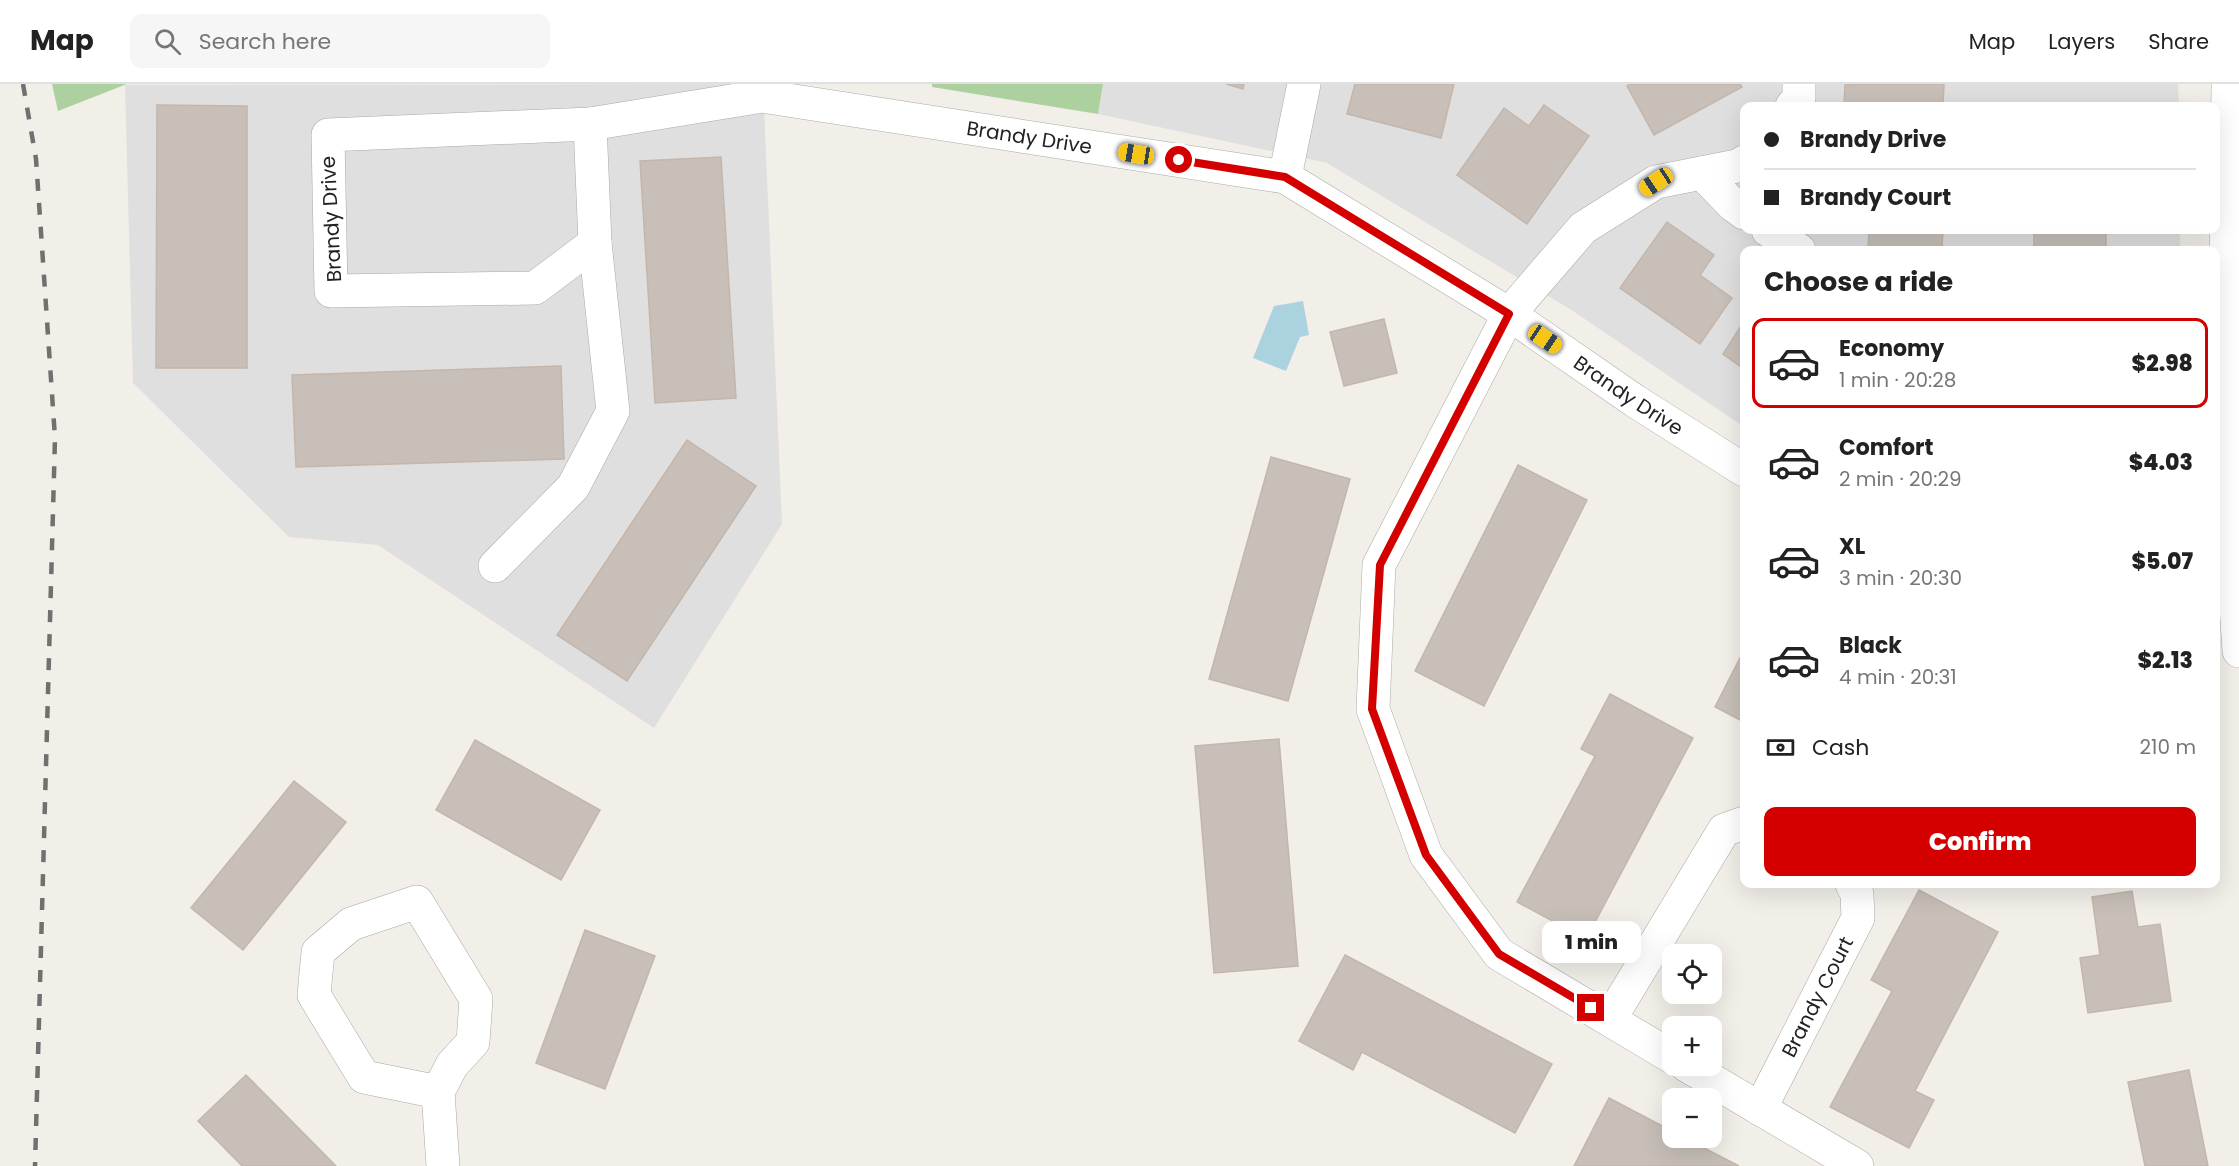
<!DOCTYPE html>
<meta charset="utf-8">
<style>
:root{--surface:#fff;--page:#f6f6f6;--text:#222;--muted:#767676;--line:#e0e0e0;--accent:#d40000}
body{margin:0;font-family:Poppins,sans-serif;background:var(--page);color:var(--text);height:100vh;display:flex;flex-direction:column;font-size:22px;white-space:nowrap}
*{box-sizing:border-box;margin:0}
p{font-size:20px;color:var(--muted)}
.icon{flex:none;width:33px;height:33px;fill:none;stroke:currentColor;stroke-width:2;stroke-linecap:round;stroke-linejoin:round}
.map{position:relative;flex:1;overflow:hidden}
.drawer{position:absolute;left:1740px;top:162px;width:480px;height:642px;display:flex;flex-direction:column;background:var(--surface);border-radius:12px;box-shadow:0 6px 24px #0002}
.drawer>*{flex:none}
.banner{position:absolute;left:1740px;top:18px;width:480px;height:132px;border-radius:12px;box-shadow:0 6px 24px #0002;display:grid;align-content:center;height:132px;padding:0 24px;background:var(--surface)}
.tools{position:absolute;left:1662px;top:860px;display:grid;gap:12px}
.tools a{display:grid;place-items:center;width:60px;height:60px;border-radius:12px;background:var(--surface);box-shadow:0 6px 24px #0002;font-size:30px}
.end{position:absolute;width:27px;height:27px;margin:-14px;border:8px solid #d40000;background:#fff;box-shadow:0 0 0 3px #fff}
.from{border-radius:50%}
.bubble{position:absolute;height:42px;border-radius:12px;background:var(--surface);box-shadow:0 6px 24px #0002;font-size:20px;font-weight:800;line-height:42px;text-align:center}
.car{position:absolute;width:18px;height:36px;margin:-18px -9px;border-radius:8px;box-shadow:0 0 4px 2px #0007;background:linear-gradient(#f5c518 24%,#345 0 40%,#f5c518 0 76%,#345 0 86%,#f5c518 0)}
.banner b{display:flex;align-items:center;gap:21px;height:57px;font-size:22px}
.banner b+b{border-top:2px solid var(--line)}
.banner i{width:15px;height:15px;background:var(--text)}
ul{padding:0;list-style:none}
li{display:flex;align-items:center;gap:18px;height:90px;margin:0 12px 9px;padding:0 12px;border:3px solid transparent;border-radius:12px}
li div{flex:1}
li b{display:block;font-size:22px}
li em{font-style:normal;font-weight:800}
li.active{border-color:var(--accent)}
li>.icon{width:54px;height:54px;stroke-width:1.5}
h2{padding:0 24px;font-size:27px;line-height:72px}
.pay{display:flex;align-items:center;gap:15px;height:66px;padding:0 24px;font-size:22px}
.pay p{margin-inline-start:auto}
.button{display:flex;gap:12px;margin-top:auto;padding:12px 24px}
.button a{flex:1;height:69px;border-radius:12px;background:var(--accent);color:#fff;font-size:24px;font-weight:800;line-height:69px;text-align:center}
header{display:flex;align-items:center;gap:36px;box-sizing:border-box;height:84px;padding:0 30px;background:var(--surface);border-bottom:2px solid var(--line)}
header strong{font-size:28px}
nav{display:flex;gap:33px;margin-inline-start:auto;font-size:21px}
.search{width:420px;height:54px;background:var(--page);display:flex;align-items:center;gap:15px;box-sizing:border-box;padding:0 21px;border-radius:12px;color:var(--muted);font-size:22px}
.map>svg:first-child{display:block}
.residential{fill:#e0dfdf}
.forest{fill:#add19e}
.water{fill:#aad3df}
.building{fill:#c7bfb8;stroke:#c4b6ab;stroke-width:1.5}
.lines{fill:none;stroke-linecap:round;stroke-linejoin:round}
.minor-casing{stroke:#a9a9a9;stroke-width:34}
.minor{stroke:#fff;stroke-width:33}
.rail{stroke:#707070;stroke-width:4.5;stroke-dasharray:12 12;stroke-linecap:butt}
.route{stroke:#d40000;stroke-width:8}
.labels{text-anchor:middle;stroke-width:4.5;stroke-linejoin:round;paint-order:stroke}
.street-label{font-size:20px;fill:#222;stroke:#fff}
</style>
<header>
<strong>Map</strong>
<div class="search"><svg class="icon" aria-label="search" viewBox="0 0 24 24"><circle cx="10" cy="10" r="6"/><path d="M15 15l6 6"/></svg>Search here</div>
<nav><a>Map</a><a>Layers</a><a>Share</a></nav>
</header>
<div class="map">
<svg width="2239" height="1082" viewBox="0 0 2239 1082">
<rect width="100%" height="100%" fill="#f2efe9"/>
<!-- residential -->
<g class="residential">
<polygon points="763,0 782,440 654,644 378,461 289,453 133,299 125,1"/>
<polygon points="1103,0 2178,0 2179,22 1744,22 1744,146 2180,146 2180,166 1744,166 1744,343 1573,227 1327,79 1098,30"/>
</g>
<!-- forest -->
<g class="forest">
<polygon points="52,0 127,0 58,27"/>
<polygon points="932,0 1103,0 1098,30 932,3"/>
</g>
<!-- water -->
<polygon class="water" points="1303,217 1309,251 1300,253 1286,287 1253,274 1274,222"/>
<!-- building -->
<g class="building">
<polygon points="1226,0 1244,0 1243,5"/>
<polygon points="1355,0 1454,0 1441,54 1347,30"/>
<polygon points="1630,0 1740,0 1742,3 1654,51 1627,2"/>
<polygon points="1867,0 1944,0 1943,22 1844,22 1845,1"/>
<polygon points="157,21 247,22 247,284 156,284"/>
<polygon points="1544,21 1589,52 1527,140 1457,91 1504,24 1529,42"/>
<polygon points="721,73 736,314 655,319 640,77"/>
<polygon points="1667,138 1714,171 1700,191 1732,214 1700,260 1620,204"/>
<polygon points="1869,146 1943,146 1942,166 1868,166"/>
<polygon points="2034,146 2106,146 2106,164 2034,163"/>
<polygon points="1384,235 1397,289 1344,302 1330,248"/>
<polygon points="1744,237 1744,285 1723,270"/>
<polygon points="561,282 564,375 296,383 292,291"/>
<polygon points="687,356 756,402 627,597 557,551"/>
<polygon points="1271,373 1350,395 1288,617 1209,595"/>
<polygon points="1518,381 1587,416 1484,622 1415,587"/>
<polygon points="1744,566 1744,638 1715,623"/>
<polygon points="1610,610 1693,654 1586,855 1517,818 1595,672 1581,665"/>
<polygon points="1279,655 1298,882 1214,889 1195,662"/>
<polygon points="475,656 600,726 561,796 436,726"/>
<polygon points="294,697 346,738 243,866 191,824"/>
<polygon points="1919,806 1998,848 1915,1007 1934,1016 1909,1064 1830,1023 1892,907 1871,896"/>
<polygon points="2132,807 2138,843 2160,840 2171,917 2088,929 2080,874 2100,871 2092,813"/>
<polygon points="585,846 655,872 605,1005 536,979"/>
<polygon points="1345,871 1552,980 1515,1049 1362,968 1353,986 1299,957"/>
<polygon points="2189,986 2208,1082 2145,1082 2128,998"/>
<polygon points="246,991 336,1082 242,1082 198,1037"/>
<polygon points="1609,1014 1672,1047 1672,1053 1683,1053 1739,1082 1574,1082"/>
</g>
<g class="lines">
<!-- minor casing -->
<g class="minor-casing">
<g id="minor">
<polyline points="2228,0 2224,341 2239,567"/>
<polyline points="1792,22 1799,14 1799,0"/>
<polyline points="1702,89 1733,121 1744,129"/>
<polyline points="1285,93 1304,0"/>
<polyline points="1768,146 1799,166"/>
<path id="s1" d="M595,159L535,204L331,207L328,51L590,40L762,12L1285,93L1509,230L1635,317L1744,386"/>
<polyline points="495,482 573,403 613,327 595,159 590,40"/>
<polygon points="417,818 476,915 473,958 452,981 438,1008 364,993 314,911 318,868 351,840"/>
<polyline points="1610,935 1724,746 1744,739"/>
<polyline points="1672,973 1499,870 1426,771 1373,625 1379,481 1509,230 1583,144 1656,98 1742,81 1744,78"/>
<polyline points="1686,981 1857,1082"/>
<polyline points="438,1008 443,1082"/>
<path id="s2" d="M1760,1025L1858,834L1857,810L1852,800"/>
</g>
</g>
<!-- minor -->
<use href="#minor" class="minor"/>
<!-- rail -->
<polyline class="rail" points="23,0 36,75 55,354 35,1082"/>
</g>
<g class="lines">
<!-- route -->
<polyline class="route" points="1179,76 1285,93 1509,230 1380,481 1372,625 1426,771 1499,870 1591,924"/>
</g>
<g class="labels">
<!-- street labels -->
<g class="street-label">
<text dy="7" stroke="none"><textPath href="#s1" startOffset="1142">Brandy Drive</textPath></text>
<text transform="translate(331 135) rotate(-93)" y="7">Brandy Drive</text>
<text dy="7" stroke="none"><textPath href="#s1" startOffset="1808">Brandy Drive</textPath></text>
<text dy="7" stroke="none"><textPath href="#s2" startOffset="126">Brandy Court</textPath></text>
</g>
</g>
</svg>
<div class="tools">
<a><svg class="icon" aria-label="locate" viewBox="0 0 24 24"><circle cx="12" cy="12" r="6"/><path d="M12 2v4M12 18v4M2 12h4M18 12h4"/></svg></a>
<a>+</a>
<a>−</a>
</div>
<i class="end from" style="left:1179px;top:76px"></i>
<i class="end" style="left:1591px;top:924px"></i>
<div class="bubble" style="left:1542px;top:837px;width:99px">1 min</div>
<i class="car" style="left:1136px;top:70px;rotate:279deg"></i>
<i class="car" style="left:1656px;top:98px;rotate:237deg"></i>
<i class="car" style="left:1545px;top:255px;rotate:124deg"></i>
<div class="banner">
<b><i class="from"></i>Brandy Drive</b>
<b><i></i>Brandy Court</b>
</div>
<section class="drawer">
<h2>Choose a ride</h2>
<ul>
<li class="active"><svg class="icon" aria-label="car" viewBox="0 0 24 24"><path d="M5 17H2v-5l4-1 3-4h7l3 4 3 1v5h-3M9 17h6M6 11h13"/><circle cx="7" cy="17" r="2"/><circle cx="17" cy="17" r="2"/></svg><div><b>Economy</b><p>1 min · 20:28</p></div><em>$2.98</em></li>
<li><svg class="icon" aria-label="car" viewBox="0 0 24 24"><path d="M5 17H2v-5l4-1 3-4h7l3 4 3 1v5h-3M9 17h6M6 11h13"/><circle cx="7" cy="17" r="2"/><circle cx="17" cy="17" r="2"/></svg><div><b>Comfort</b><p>2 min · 20:29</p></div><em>$4.03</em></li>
<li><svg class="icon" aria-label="car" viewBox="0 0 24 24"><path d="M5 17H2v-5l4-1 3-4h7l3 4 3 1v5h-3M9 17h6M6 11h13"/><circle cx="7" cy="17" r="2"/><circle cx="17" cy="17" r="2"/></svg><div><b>XL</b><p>3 min · 20:30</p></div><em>$5.07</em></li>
<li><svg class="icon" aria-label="car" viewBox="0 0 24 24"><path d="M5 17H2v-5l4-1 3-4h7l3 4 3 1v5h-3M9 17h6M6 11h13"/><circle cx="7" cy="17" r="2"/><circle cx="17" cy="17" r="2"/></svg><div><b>Black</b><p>4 min · 20:31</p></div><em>$2.13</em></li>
</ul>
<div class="pay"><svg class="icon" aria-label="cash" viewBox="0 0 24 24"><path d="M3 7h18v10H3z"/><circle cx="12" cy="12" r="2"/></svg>Cash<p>210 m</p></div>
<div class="button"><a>Confirm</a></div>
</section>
</div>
